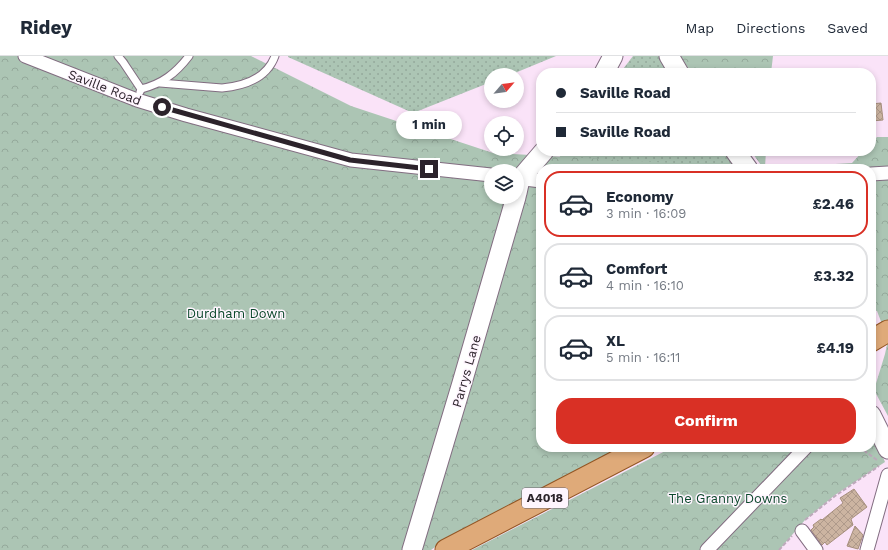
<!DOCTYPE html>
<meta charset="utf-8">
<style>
:root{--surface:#fff;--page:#f2f2f3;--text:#1f2937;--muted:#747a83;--line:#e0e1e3;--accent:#d93025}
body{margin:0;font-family:"Work Sans",sans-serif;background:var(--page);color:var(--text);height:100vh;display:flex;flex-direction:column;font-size:15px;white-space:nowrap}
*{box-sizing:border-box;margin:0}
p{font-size:13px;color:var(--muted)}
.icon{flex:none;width:22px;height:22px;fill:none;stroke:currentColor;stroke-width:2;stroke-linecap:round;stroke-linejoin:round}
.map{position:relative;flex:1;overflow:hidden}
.panel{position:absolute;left:536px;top:108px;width:340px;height:288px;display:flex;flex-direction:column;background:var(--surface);border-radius:16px;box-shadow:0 2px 6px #0003}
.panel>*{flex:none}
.hud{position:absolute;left:536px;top:12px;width:340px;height:88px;border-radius:16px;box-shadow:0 2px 6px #0003;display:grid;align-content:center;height:88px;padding:0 20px;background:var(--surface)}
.needle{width:26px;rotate:62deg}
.fabs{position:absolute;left:484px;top:12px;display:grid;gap:8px}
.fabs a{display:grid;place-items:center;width:40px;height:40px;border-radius:50%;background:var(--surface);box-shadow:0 2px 6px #0003;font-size:20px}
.end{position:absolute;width:18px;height:18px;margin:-9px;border:5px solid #2c232b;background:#fff;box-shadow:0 0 0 2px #fff}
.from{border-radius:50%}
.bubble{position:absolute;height:28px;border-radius:14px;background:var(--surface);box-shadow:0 2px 6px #0003;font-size:13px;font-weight:700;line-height:28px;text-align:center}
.hud b{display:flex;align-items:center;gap:14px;height:38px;font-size:15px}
.hud b+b{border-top:1px solid var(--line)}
.hud i{width:10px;height:10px;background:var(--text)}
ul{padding:7px 0 0;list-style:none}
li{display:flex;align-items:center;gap:12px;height:66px;margin:0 8px 6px;padding:0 12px;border:2px solid var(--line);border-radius:16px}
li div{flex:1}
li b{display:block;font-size:15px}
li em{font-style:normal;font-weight:700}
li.current{border-color:var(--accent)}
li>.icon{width:36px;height:36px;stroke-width:1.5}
.primary-button{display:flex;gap:8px;margin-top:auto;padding:8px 20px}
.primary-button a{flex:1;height:46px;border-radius:16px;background:var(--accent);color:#fff;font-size:16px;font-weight:700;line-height:46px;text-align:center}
header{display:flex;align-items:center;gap:24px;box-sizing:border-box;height:56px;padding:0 20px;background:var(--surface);border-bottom:1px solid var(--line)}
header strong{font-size:19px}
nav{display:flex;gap:22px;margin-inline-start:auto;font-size:14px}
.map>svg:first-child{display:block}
.grass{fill:url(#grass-dots)}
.park{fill:url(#park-crowns);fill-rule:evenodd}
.building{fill:url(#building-cross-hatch);stroke:#a68f7d}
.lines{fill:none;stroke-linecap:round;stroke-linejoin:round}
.lane-casing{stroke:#826d81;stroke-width:9}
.street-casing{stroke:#826d81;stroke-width:15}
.secondary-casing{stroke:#826d81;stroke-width:21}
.primary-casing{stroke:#935624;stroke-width:23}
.path{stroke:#bca9ba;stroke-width:2;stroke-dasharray:4 2;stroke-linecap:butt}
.lane{stroke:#fff;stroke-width:7}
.street{stroke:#fff;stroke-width:13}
.secondary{stroke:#fff;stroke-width:19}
.primary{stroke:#dfaa79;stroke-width:21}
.route{stroke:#2c232b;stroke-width:5}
.labels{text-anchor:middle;stroke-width:3;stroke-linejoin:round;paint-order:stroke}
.shield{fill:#fef5fe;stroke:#6b626a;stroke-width:1}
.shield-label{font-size:12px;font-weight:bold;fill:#2c232b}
.street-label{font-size:13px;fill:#2c232b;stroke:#fef5fe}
.park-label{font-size:13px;fill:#0b482b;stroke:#fef5fe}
</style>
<header>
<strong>Ridey</strong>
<nav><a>Map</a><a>Directions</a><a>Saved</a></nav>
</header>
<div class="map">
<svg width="888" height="494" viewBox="0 0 888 494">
<defs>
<pattern id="grass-dots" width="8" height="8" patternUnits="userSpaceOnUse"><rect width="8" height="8" fill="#acc5b4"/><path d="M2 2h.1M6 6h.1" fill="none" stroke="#94a99b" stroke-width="1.8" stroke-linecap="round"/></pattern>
<pattern id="park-crowns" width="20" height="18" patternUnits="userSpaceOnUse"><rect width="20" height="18" fill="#acc5b4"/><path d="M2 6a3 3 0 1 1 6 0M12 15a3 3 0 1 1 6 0" fill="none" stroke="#94a99b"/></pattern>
<pattern id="building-cross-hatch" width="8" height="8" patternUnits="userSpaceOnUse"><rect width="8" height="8" fill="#ccb4a1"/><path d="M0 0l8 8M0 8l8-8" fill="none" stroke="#af9a8b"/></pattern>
</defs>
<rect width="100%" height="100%" fill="#fae3f8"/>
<!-- grass -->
<g class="grass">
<polygon points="288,0 556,0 510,19 491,19 491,26 413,57 288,1"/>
<polygon points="633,0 659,0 671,17 620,17"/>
<polygon points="564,95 726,95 735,108 736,113 562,113 558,103"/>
</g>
<!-- park -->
<g class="park">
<path d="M0,0H251L351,50L493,97L763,112L751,95H766L765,111L769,112L852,107L863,95H871V87L877,81H888V360L874,334L885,298L888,284L877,255L871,254V113H541V391H622L442,486L431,494H0ZM491,115H517V141H491Z"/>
<polygon points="679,0 773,0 771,17 692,17"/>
<polygon points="871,373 885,406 835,439 805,464 779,494 472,494 673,391 871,391"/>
</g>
<!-- building -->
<g class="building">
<polygon points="881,47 883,64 871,65 871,48"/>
<polygon points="854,433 867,451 851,463 853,469 827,489 825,486 822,489 811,474 814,471 813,469 821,463 822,464 843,447 840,442"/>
<polygon points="855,470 863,479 858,493 847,490"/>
</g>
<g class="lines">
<!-- lane casing -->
<g class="lane-casing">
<g id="lane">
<polyline points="118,0 123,6 141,33 140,36"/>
<path d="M160,27L222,32C244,30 267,22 275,0"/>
<path d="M141,33C162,28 176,17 189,0"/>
</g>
</g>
<!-- street casing -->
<g class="street-casing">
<g id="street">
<polyline points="25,0 137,44 186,59 351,104 491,119"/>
<polyline points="871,118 888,117"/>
<polyline points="517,122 541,125"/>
<polyline points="802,475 816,494"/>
<polyline points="707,494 806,391"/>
<polyline points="867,494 888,419"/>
</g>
</g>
<!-- secondary casing -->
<g class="secondary-casing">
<g id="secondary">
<polyline points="669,0 679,17"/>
<polyline points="604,17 613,0"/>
<polyline points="735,95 748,113"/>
<polyline points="517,137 520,123 544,95"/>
<polyline points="871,359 888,393"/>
<polyline points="412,494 462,327 516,141"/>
</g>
</g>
<!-- primary casing -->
<g class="primary-casing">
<g id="primary">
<polyline points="871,285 888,275"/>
<polyline points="446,494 644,391"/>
</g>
</g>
<!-- path -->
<g class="path">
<polyline points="859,391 877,404"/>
<polyline points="805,464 835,440 879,410"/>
<polyline points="779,494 792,480"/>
</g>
<!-- lane -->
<use href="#lane" class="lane"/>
<!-- street -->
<use href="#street" class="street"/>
<!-- secondary -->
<use href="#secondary" class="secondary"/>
<!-- primary -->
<use href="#primary" class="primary"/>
</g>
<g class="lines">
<!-- route -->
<polyline class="route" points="162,51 350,104 429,113"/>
</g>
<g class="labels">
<!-- shield labels -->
<rect class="shield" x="522" y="432" width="46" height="20" rx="3"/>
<g class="shield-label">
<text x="545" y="446">A4018</text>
</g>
<!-- street labels -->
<g class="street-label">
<text transform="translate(105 31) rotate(21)" y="5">Saville Road</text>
<text transform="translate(466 315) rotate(-74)" y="5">Parrys Lane</text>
</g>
<!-- park labels -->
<g class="park-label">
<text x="236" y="262">Durdham Down</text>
<text x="728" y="447">The Granny Downs</text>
</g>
</g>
</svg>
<div class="fabs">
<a><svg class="needle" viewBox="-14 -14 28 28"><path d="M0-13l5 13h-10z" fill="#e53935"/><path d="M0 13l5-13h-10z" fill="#747a83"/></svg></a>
<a><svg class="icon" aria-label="locate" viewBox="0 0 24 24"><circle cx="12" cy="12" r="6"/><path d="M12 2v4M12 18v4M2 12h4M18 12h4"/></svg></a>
<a><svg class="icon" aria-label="layers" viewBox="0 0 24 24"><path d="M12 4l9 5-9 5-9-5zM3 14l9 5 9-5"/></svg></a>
</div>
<i class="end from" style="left:162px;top:51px"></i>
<i class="end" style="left:429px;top:113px"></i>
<div class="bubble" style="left:396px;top:55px;width:66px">1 min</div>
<div class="hud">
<b><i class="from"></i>Saville Road</b>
<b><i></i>Saville Road</b>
</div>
<section class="panel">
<ul>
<li class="current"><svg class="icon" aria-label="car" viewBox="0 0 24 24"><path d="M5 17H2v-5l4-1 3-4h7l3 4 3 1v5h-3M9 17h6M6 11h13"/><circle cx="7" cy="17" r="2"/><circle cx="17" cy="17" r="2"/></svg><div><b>Economy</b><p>3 min · 16:09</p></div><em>£2.46</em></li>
<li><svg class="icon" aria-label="car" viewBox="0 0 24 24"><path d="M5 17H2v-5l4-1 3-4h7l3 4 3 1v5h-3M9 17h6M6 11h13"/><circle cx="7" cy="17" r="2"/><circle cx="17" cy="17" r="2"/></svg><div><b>Comfort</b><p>4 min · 16:10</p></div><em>£3.32</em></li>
<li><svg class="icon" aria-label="car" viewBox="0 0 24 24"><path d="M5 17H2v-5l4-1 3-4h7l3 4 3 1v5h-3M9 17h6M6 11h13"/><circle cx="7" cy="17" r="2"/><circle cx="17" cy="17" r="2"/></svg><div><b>XL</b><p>5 min · 16:11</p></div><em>£4.19</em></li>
</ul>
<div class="primary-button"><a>Confirm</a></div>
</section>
</div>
